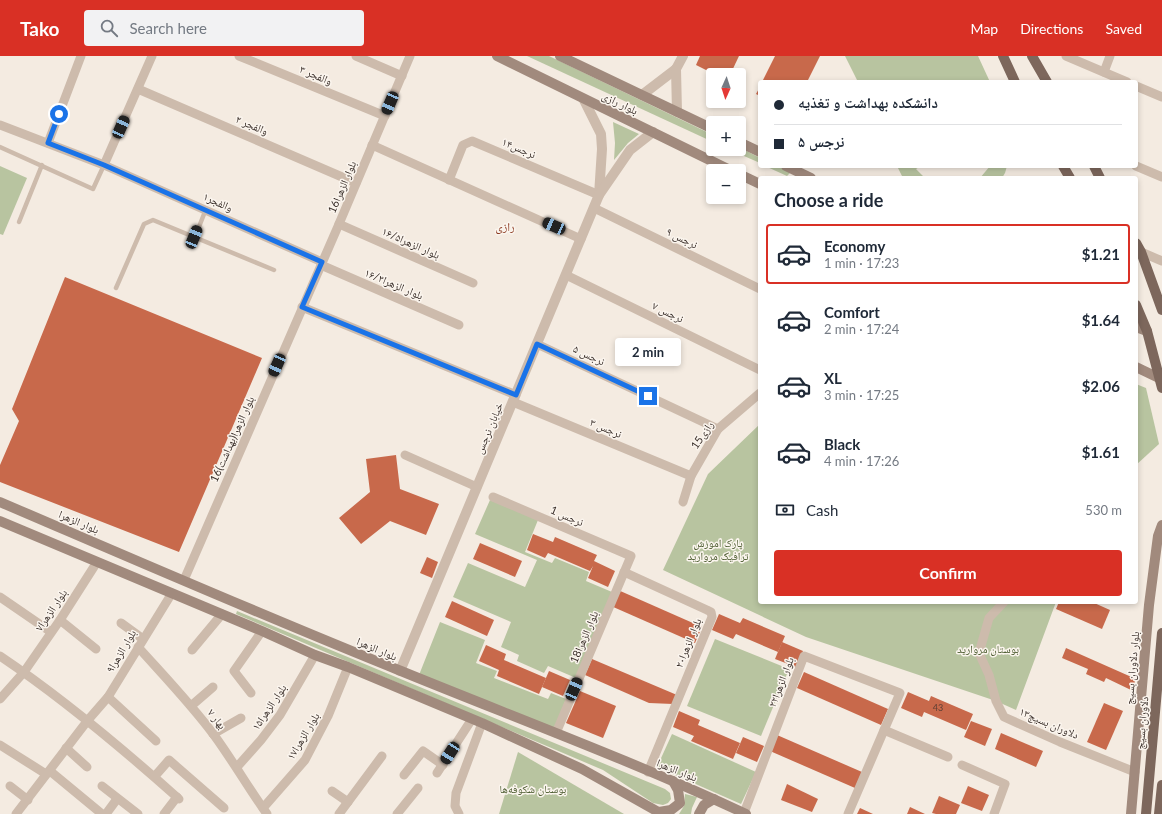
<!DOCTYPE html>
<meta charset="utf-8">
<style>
:root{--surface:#fff;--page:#f2f2f3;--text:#1f2937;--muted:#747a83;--line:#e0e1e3;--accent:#d93025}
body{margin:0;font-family:Lato,"Noto Naskh Arabic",sans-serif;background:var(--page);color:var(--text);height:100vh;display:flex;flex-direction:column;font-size:15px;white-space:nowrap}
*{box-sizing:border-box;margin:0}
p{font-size:13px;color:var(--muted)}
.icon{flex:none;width:22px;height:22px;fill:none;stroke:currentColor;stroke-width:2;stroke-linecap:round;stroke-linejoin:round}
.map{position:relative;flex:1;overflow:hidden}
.drawer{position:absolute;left:758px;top:120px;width:380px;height:428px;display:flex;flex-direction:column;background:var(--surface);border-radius:4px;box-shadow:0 2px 6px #0003}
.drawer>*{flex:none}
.guide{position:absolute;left:758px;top:24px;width:380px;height:88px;border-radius:4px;box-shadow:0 2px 6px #0003;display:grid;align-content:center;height:88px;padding:0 16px;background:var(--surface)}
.needle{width:26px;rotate:183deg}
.buttons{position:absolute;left:706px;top:12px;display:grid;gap:8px}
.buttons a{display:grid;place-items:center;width:40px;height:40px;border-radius:4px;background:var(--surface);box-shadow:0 2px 6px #0003;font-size:20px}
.end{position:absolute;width:18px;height:18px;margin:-9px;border:5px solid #1a73e8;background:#fff;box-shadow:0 0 0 2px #fff}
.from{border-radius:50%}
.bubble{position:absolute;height:28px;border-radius:4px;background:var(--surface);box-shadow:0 2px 6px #0003;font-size:13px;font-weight:700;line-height:28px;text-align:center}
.car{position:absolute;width:12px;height:24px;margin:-12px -6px;border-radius:5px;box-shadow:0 0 3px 1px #0007;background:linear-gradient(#222 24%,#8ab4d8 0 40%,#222 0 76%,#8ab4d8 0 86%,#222 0)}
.guide b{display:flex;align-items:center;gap:14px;height:38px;font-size:15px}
.guide b+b{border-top:1px solid var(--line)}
.guide i{width:10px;height:10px;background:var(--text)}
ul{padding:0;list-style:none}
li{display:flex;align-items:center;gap:12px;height:60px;margin:0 8px 6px;padding:0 8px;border:2px solid transparent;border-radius:4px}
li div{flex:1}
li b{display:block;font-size:15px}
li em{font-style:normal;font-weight:700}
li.current{border-color:var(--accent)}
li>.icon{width:36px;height:36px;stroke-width:1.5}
h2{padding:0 16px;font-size:18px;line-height:48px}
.pay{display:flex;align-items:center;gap:10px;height:44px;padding:0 16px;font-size:15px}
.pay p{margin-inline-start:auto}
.cta{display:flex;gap:8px;margin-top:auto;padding:8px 16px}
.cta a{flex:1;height:46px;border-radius:4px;background:var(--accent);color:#fff;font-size:16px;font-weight:700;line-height:46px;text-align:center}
header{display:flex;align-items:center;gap:24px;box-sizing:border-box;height:56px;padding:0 20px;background:var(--accent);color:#fff}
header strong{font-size:19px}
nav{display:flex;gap:22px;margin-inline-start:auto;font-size:14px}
.search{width:280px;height:36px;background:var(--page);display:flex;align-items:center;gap:10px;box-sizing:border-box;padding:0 14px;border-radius:4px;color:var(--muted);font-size:15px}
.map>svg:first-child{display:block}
.green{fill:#b8c4a0}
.building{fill:#c8694b}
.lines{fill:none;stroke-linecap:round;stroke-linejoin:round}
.service{stroke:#cdbbac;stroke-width:4.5}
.minor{stroke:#cdbbac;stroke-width:9}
.tertiary{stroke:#cdbbac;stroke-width:10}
.secondary{stroke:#a18a7d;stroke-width:10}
.primary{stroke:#7d675c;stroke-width:10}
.route{stroke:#1a73e8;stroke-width:5}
.labels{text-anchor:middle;stroke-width:3;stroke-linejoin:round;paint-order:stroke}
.number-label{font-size:9px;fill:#5e3e33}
.street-label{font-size:11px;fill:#3b302b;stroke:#fbf5ee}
.park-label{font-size:11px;fill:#4a5a2e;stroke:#fbf5ee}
.neighbourhood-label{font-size:12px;fill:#8c3b22;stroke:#fbf5ee}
</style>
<header>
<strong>Tako</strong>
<div class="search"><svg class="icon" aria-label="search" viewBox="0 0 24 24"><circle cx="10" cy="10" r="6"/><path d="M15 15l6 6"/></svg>Search here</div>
<nav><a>Map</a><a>Directions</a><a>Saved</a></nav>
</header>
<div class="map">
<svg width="1162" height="758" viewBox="0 0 1162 758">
<rect width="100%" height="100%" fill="#f4ebe1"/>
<!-- green -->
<g class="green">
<polygon points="527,0 549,0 713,79 713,86"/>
<polygon points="845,0 978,0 990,26 858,26"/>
<polygon points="613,66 639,78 628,87 614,104 615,87"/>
<polygon points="739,91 760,102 760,107 728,93 739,93"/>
<polygon points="0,110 27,122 3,179 0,178"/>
<polygon points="765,110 777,110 791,116 787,120"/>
<polygon points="897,110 921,110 916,113 925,122 903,122"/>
<polygon points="990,110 1007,110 1005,117 1002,122 980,122"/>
<polygon points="1136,328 1146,332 1159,388 1136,409"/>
<polygon points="760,368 760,546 1056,546 1016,654 996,645 806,581 663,514 708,418"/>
<polygon points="490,444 538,464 525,496 552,507 555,502 589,516 586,525 612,536 576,622 548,610 544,617 517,605 519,599 501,591 511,566 453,541 468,507 525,531 537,504 475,478"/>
<polygon points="237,555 665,733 670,737 671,743 668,747 663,749 653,747 603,714 236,558"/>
<polygon points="440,566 485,584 476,607 497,615 494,622 548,643 551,637 566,643 555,672 419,619"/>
<polygon points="715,583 789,613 761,680 687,650"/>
<polygon points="672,678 756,716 741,748 657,711"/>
<polygon points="518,696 624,758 499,758"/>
<polygon points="685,738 697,741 692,752 691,758 679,758 684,750"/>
</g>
<!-- building -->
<g class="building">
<polygon points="700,0 739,0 730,19 716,19 696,9"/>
<polygon points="775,0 820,0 807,26 762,26"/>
<polygon points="760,31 760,40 756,38"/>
<polygon points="65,221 262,302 179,496 0,426 0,409 19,365 12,353"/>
<polygon points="396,399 400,433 439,448 426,479 390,465 361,488 339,462 370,436 366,403"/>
<polygon points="533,478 553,486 555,481 597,499 594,505 615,515 608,531 588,522 593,510 590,515 548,497 545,502 527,494"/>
<polygon points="480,487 522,505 515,521 473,503"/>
<polygon points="427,501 438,506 432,522 420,517"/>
<polygon points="618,534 702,571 695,587 611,550"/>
<polygon points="452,545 494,564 487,580 445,561"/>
<polygon points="1059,546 1092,546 1110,554 1102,573 1056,553"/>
<polygon points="719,558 740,567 743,562 785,580 778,596 736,578 733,583 712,574"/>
<polygon points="782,586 803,595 796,611 775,603"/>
<polygon points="486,589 506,598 504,604 546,622 539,638 497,620 499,614 479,605"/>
<polygon points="1066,592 1136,623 1131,634 1106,622 1104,626 1086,618 1088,613 1062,602"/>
<polygon points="592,603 677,639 673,648 649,647 585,619"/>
<polygon points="549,615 570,624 563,640 542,631"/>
<polygon points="804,616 888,653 881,669 797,632"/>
<polygon points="580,635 616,650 603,682 566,667"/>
<polygon points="908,636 929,645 931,640 973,658 966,674 924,656 922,661 901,652"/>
<polygon points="1104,647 1123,655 1106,694 1087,686"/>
<polygon points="679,655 700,664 698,669 740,687 733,703 691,685 694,680 673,671"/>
<polygon points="971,665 992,673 985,690 964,681"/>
<polygon points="1001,677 1043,695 1036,711 995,693"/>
<polygon points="777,679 862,716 855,732 770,695"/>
<polygon points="743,681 764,690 757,706 736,697"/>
<polygon points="787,728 818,743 812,756 781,744"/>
<polygon points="968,730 989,739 982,755 961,747"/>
<polygon points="939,740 960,749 956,758 936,758 932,757"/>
<polygon points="910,751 925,758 907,758"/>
<polygon points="860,752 873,758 857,758"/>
</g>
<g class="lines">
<!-- service -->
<g class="service">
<polyline points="0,91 93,133 104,109"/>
<polyline points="19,166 42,109"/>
<polyline points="195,181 206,153"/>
<polyline points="116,232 144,168 153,164 274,214"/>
</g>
<!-- minor -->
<g class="minor">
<polyline points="239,0 385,60"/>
<polyline points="356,0 402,20"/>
<polyline points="1066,0 1127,26"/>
<polyline points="1104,16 1110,0"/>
<polyline points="1136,30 1162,41"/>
<polyline points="138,33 356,127"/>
<polyline points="0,69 104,109 322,206"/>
<polyline points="48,87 81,0"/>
<polyline points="372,89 581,183"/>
<polyline points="104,109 152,0"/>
<polyline points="1136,110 1162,121"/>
<polyline points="449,124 463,89 472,85 599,139"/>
<polyline points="594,152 760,233"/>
<polyline points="339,168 473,227"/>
<polyline points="1141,196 1162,205"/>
<polyline points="321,209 459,269"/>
<polyline points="566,219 760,314"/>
<polyline points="302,251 516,339"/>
<polyline points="537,288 718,373"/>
<polyline points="513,346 691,420"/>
<polyline points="405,399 477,431"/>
<polyline points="493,441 631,500 556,677"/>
<polyline points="683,446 691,420 718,373 760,337"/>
<polyline points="624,516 707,554 711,556 712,561 648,716"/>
<polyline points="184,524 339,168 410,0"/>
<polyline points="0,541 51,576"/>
<polyline points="1004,546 989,562 979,597 989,619 996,645 1004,661 1060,686 1135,716"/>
<polyline points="60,564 96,593"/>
<polyline points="121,567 143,583"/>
<path d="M138,591C164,620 191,648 214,679C233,705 249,733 267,758"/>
<polyline points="192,594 222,558"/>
<path d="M0,600C64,643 122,692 179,743"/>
<polyline points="251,637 234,615 262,575"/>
<polyline points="108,641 156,685"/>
<polyline points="0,643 24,616 60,564 97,506"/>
<polyline points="191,650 213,631"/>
<polyline points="884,674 948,701"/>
<polyline points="213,678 241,662"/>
<polyline points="0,689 46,718"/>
<polyline points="66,692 87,711"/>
<polyline points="962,709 1005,728 994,758"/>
<polyline points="237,711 261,684 280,659 315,599"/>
<polyline points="50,715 102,758"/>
<polyline points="437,717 472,663"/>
<polyline points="404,719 423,695 443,709"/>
<polyline points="155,720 169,704 224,752"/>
<polyline points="10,730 28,744"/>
<polyline points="102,730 138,758"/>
<polyline points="332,735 348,746"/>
<polyline points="263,752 305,704 328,660 348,611"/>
<polyline points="744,757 804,600 900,637 848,758"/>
<polyline points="16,758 88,664 108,641 172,537"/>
<polyline points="106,758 117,743"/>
<polyline points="164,758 177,741"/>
<polyline points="339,758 382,700"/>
<polyline points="397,758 418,732"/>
<polyline points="459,758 455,750 456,737 482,667"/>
</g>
<!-- tertiary -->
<g class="tertiary">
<polyline points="642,39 676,13"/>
<polyline points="584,44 601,78 602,93 599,139"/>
<polyline points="677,56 676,13 683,0"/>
<polyline points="400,615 599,139 630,94 653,76"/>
</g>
<!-- secondary -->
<g class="secondary">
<polyline points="497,0 732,115"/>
<polyline points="560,0 713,73"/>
<polyline points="739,86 760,96"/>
<polyline points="786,110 811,122"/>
<polyline points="739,118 760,128"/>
<polyline points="1136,271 1147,275"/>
<polyline points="1136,311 1161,323"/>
<path d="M0,446C133,503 266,561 401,615C516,662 633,705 746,758"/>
<polyline points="0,465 262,575 315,599 348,611 482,667 582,713 662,758"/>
<polyline points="659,756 671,754 680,747 678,734 673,725"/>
<polyline points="699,758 704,749 714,743"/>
<polyline points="1131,758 1149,549 1158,480 1162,469"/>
</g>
<!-- primary -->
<g class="primary">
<polyline points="1003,0 1015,26"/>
<polyline points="1032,0 1047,26"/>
<polyline points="1063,110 1070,122"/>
<polyline points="1094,110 1100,122"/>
<polyline points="1136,187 1141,196 1162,254"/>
<polyline points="1136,249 1147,275 1162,332"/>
<polyline points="1146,758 1162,577"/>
<polyline points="1159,758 1162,729"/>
</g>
</g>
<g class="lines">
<!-- route -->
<polyline class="route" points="59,58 48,87 104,109 322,206 302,251 516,339 537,288 648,340"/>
</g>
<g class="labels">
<!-- number labels -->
<g class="number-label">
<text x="938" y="655">43</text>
</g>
<!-- street labels -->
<g class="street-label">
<text transform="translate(316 19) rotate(23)" y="4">والفجر ۳</text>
<text transform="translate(620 47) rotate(26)" y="4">بلوار رازی</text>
<text transform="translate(252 69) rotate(23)" y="4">والفجر ۲</text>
<text transform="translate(519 92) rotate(23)" y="4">نرجس۱۴</text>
<text transform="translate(342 131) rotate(-67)" y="4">16بلوار الزهرا</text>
<text transform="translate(218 146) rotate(24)" y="4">والفجر۱</text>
<text transform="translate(682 182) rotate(26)" y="4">نرجس ۹</text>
<text transform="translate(411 187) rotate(24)" y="4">بلوار الزهرا۱۶/۵</text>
<text transform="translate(394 228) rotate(23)" y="4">بلوار الزهرا۱۶/۳</text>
<text transform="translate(668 256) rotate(26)" y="4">نرجس ۷</text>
<text transform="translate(589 299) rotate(25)" y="4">نرجس ۵</text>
<text transform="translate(489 372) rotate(-67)" y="4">خیابان نرجس</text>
<text transform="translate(606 372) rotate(23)" y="4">نرجس ۳</text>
<text transform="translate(702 379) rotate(-56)" y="4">15رازی</text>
<text transform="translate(232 383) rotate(-66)" y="4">16بلوار الزهرا(بهداشت)</text>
<text transform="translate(567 460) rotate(23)" y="4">1 نرجس</text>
<text transform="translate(79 466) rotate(23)" y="4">بلوار الزهرا</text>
<text transform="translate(51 554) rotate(-56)" y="4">بلوار الزهرا۷</text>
<text transform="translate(584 581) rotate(-67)" y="4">18بلوار الزهرا</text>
<text transform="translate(688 587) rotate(-68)" y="4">بلوار الزهرا۲۰</text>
<text transform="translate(377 593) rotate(23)" y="4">بلوار الزهرا</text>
<text transform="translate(121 595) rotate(-59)" y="4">بلوار الزهرا۹</text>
<text transform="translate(1132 612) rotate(-85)" y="4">بلوار دلاوران بسیج</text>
<text transform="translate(781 626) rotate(-69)" y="4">بلوار الزهرا۲۲</text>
<text transform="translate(269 651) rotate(-56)" y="4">بلوار الزهرا۱۵</text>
<text transform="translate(217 663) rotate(52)" y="4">بهار ۷</text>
<text transform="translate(1049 667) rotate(23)" y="4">دلاوران بسیج۱۳</text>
<text transform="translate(1142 667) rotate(-85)" y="4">دلاوران بسیج</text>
<text transform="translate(303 680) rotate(-59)" y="4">بلوار الزهرا۱۷</text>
<text transform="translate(677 714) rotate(22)" y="4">بلوار الزهرا</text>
</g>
<!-- park labels -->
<g class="park-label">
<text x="718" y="491">پارک اموزش<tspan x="718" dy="13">ترافیک مروارید</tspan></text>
<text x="988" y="597">بوستان مروارید</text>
<text x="533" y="737">بوستان شکوفه‌ها</text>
</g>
<!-- neighbourhood labels -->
<g class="neighbourhood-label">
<text x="505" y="175">رازی</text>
</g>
</g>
</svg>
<div class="buttons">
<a><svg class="needle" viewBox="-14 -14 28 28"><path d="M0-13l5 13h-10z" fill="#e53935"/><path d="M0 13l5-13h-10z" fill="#747a83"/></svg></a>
<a>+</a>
<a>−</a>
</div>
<i class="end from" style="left:59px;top:58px"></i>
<i class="end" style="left:648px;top:340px"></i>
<div class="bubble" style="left:615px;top:282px;width:66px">2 min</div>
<i class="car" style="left:390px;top:47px;rotate:203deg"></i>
<i class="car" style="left:121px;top:71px;rotate:24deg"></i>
<i class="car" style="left:554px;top:170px;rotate:294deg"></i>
<i class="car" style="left:194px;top:181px;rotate:22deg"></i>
<i class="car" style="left:277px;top:309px;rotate:204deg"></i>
<i class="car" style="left:574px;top:633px;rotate:23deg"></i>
<i class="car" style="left:450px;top:697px;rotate:213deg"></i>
<div class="guide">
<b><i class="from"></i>دانشکده بهداشت و تغذیه</b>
<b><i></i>نرجس ۵</b>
</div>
<section class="drawer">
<h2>Choose a ride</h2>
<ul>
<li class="current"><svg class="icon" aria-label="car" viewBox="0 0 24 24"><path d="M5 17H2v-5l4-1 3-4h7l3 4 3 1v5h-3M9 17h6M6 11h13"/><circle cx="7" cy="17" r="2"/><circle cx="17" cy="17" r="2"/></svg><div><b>Economy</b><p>1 min · 17:23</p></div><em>$1.21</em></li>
<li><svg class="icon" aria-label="car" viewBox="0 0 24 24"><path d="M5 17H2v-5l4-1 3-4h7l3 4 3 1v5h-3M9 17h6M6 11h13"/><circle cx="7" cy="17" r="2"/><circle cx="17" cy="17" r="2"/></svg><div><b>Comfort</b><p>2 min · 17:24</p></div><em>$1.64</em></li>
<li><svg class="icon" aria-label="car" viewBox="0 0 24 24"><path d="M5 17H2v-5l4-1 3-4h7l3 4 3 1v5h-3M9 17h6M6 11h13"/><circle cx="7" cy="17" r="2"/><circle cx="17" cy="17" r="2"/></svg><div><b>XL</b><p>3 min · 17:25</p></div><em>$2.06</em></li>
<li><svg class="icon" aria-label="car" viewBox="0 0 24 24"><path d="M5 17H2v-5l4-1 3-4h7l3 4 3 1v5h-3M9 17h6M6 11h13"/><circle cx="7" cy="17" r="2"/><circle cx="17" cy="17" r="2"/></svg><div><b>Black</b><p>4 min · 17:26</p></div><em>$1.61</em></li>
</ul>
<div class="pay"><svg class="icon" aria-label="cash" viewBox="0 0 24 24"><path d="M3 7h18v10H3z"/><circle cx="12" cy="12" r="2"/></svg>Cash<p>530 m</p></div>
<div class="cta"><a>Confirm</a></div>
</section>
</div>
